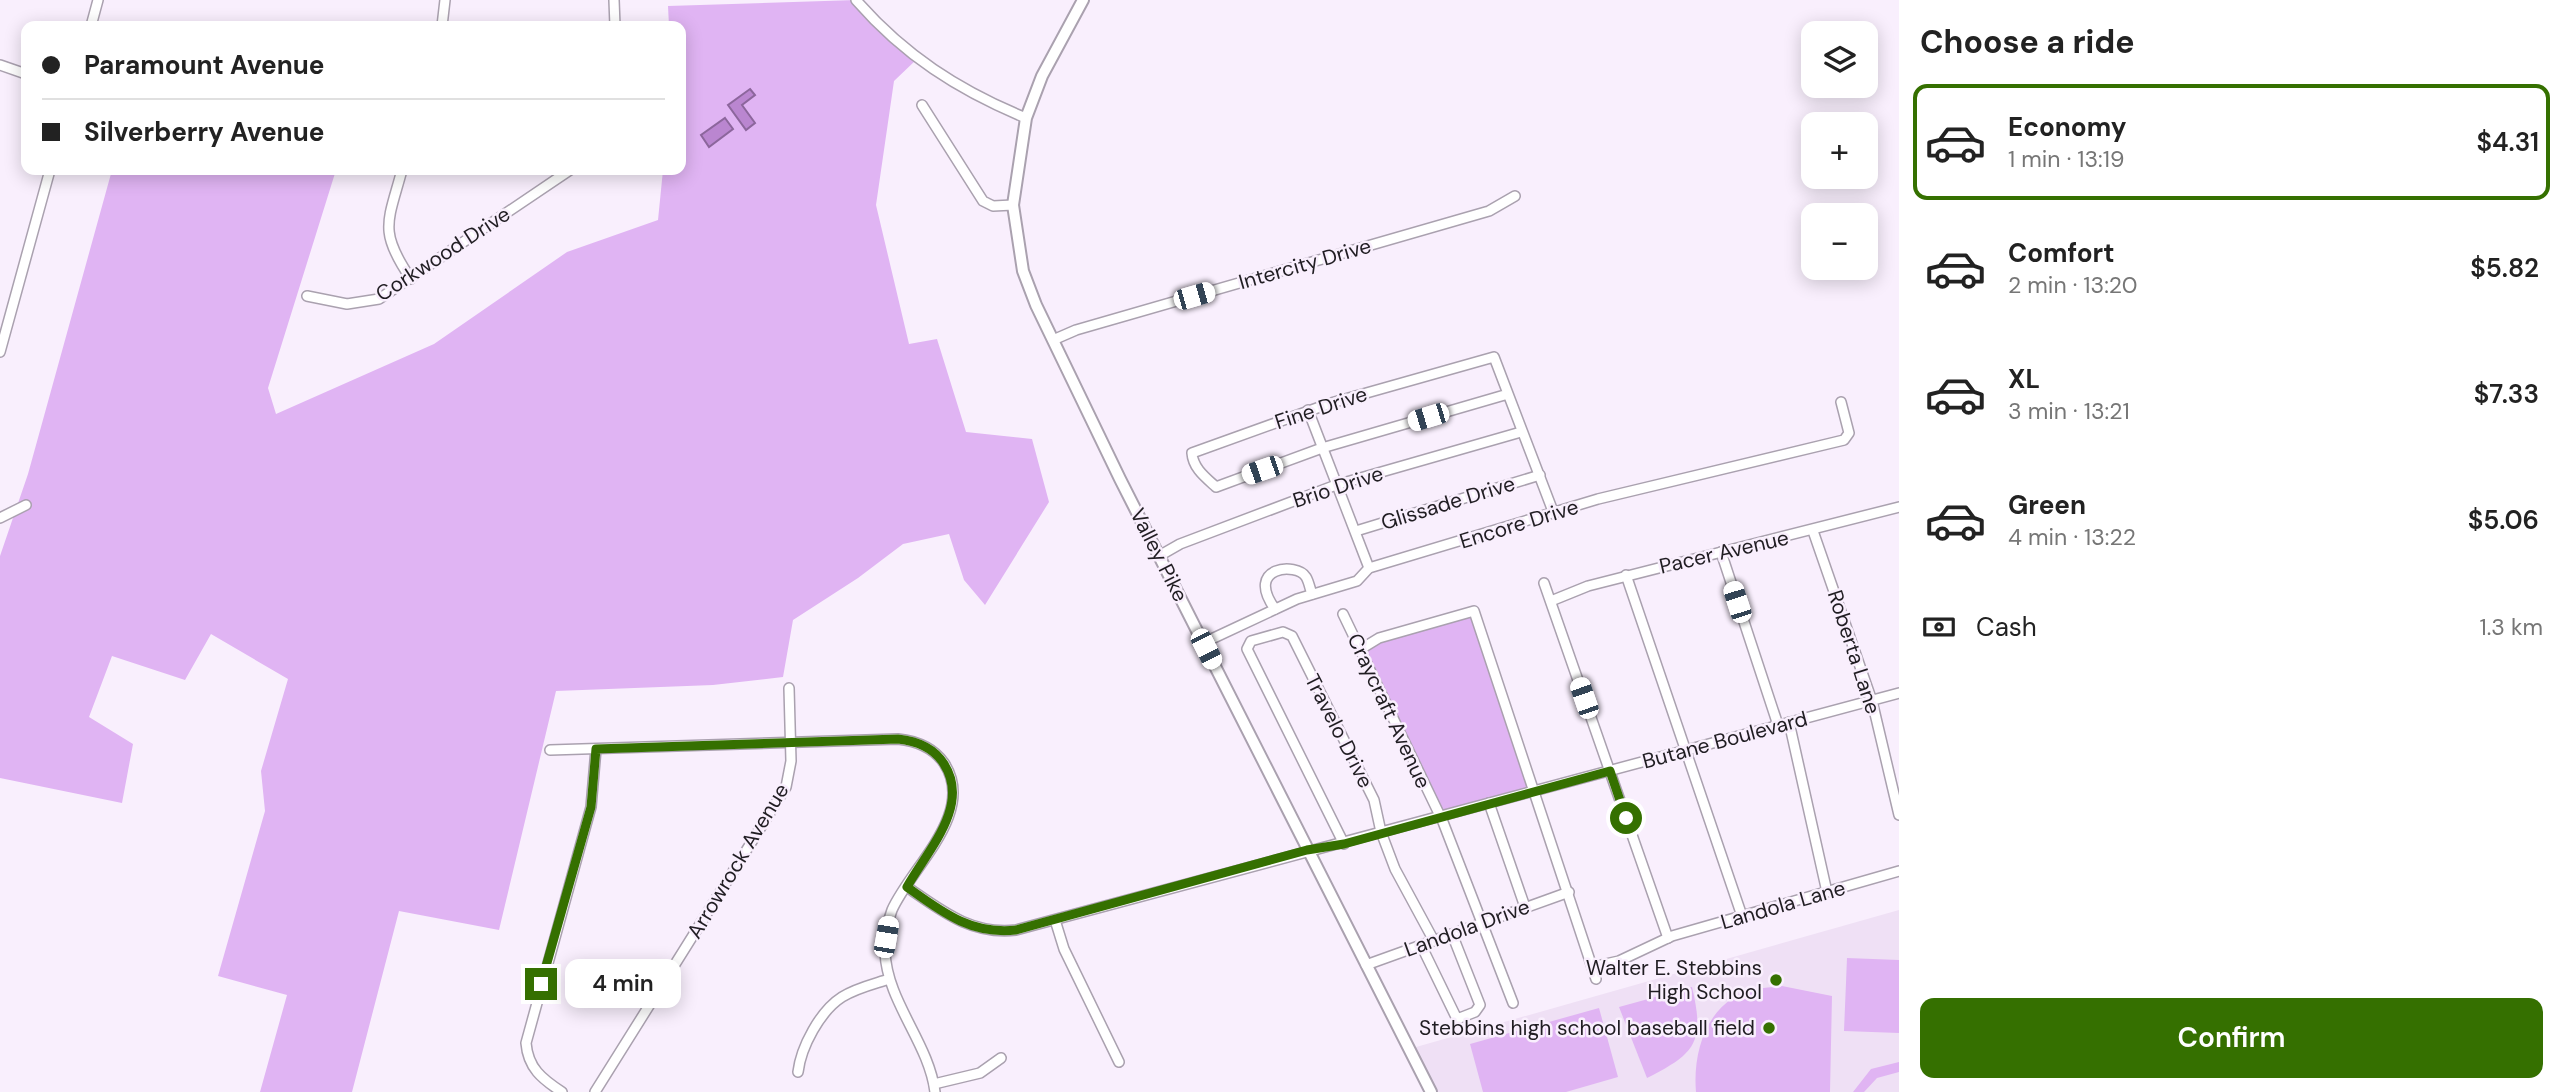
<!DOCTYPE html>
<meta charset="utf-8">
<style>
:root{--surface:#fff;--page:#f2f2f2;--text:#222;--muted:#767676;--line:#e0e0e0;--accent:#357000}
body{margin:0;font-family:"DM Sans",sans-serif;background:var(--page);color:var(--text);height:100vh;display:flex;flex-direction:column;font-size:26px;white-space:nowrap}
*{box-sizing:border-box;margin:0}
p{font-size:23px;color:var(--muted)}
.icon{flex:none;width:38px;height:38px;fill:none;stroke:currentColor;stroke-width:2;stroke-linecap:round;stroke-linejoin:round}
.map{position:relative;flex:1;overflow:hidden}
.drawer{display:flex;flex-direction:column;background:var(--surface);width:665px}
.drawer>*{flex:none}
.banner{position:absolute;left:21px;top:21px;width:665px;height:154px;border-radius:14px;box-shadow:0 4px 18px #0003;display:grid;align-content:center;height:154px;padding:0 21px;background:var(--surface)}
.buttons{position:absolute;left:1801px;top:21px;display:grid;gap:14px}
.buttons a{display:grid;place-items:center;width:77px;height:77px;border-radius:14px;background:var(--surface);box-shadow:0 4px 18px #0003;font-size:35px}
.end{position:absolute;width:32px;height:32px;margin:-16px;border:9px solid #357000;background:#fff;box-shadow:0 0 0 4px #fff}
.from{border-radius:50%}
.bubble{position:absolute;height:49px;border-radius:14px;background:var(--surface);box-shadow:0 4px 18px #0003;font-size:23px;font-weight:600;line-height:49px;text-align:center}
.car{position:absolute;width:21px;height:42px;margin:-21px -10px;border-radius:9px;box-shadow:0 0 5px 2px #0007;background:linear-gradient(#fff 24%,#345 0 40%,#fff 0 76%,#345 0 86%,#fff 0)}
.banner b{display:flex;align-items:center;gap:24px;height:66px;font-size:26px}
.banner b+b{border-top:2px solid var(--line)}
.banner i{width:18px;height:18px;background:var(--text)}
ul{padding:0;list-style:none}
li{display:flex;align-items:center;gap:21px;height:116px;margin:0 14px 10px;padding:0 7px;border:4px solid transparent;border-radius:14px}
li div{flex:1}
li b{display:block;font-size:26px}
li em{font-style:normal;font-weight:600}
li.current{border-color:var(--accent)}
li>.icon{width:63px;height:63px;stroke-width:1.5}
h2{padding:0 21px;font-size:32px;line-height:84px}
.pay{display:flex;align-items:center;gap:18px;height:77px;padding:0 21px;font-size:26px}
.pay p{margin-inline-start:auto}
.action{display:flex;gap:14px;margin-top:auto;padding:14px 21px}
.action a{flex:1;height:80px;border-radius:14px;background:var(--accent);color:#fff;font-size:28px;font-weight:600;line-height:80px;text-align:center}
main{display:flex;flex:1;min-height:0}
.map>svg:first-child{display:block}
.built{fill:#efe0f5}
.green{fill:#e0b4f3}
.water{fill:#ba86d0;stroke:#8c669c;stroke-width:2}
.lines{fill:none;stroke-linecap:round;stroke-linejoin:round}
.minor-casing{stroke:#aaa1af;stroke-width:12}
.tertiary-casing{stroke:#aaa1af;stroke-width:14}
.minor{stroke:#fff;stroke-width:9}
.tertiary{stroke:#fff;stroke-width:10}
.route{stroke:#357000;stroke-width:9}
.poi-dot{fill:#357000;stroke:#f9effd;stroke-width:2.5}
.labels{text-anchor:middle;stroke-width:5;stroke-linejoin:round;paint-order:stroke}
.street-label{font-size:21px;fill:#201d22;stroke:#f9effd}
.poi-label{font-size:21px;fill:#201d22;stroke:#f9effd;text-anchor:end}
</style>
<main>
<div class="map">
<svg width="1899" height="1092" viewBox="0 0 1899 1092">
<rect width="100%" height="100%" fill="#f9effd"/>
<!-- built -->
<polygon class="built" points="1899,910 1899,1092 1431,1092 1409,1049"/>
<!-- green -->
<g class="green">
<polygon points="856,0 916,60 894,81 876,205 909,344 937,339 966,432 1032,439 1049,502 985,605 964,580 949,534 903,544 858,578 793,620 783,677 713,685 556,691 499,930 399,911 352,1092 260,1092 287,995 218,976 265,811 261,771 288,679 211,634 185,680 112,656 89,717 133,744 122,803 0,778 0,556 28,474 112,170 336,170 268,388 276,414 434,344 567,252 658,220 663,170 681,170 681,26 669,26 668,6"/>
<polygon points="1474,611 1534,791 1440,817 1361,649"/>
<polygon points="1847,958 1899,960 1899,1033 1844,1031"/>
<path d="M1782,986L1832,996L1830,1092H1696C1693,1058 1703,1017 1733,998C1747,988 1765,988 1782,986Z"/>
<path d="M1692,987C1705,1042 1696,1053 1647,1078L1619,1007Z"/>
<polygon points="1599,1008 1618,1077 1566,1092 1483,1092 1470,1044"/>
<polygon points="1899,1062 1899,1072 1877,1078 1864,1092 1853,1092 1871,1069"/>
</g>
<!-- water -->
<g class="water">
<polygon points="750,89 755,95 742,105 755,123 746,130 728,105"/>
<polygon points="725,118 733,129 709,147 701,135"/>
</g>
<g class="lines">
<!-- minor casing -->
<g class="minor-casing">
<g id="minor">
<polyline points="614,0 615,26"/>
<path d="M856,0C904,55 958,90 1026,118"/>
<polyline points="91,26 98,0"/>
<polyline points="442,26 445,0"/>
<polyline points="0,65 26,74"/>
<polyline points="922,105 983,201 993,206 1013,205"/>
<path d="M402,170C388,222 378,231 411,279"/>
<polyline points="307,296 347,304 379,299 570,170"/>
<polyline points="1053,340 1076,330 1489,211 1515,196"/>
<polyline points="0,352 50,170"/>
<path d="M1508,394L1322,448L1216,487C1205,477 1193,468 1192,453L1331,403L1494,357L1554,514"/>
<polyline points="1308,410 1369,568"/>
<polyline points="0,518 26,505"/>
<polyline points="1356,531 1540,475"/>
<polyline points="1813,531 1872,701 1899,815"/>
<polyline points="1721,552 1778,725"/>
<polyline points="1159,556 1180,544 1336,485 1521,432"/>
<polyline points="1626,575 1742,916"/>
<polyline points="1544,583 1668,938"/>
<polyline points="1551,601 1588,586 1899,507"/>
<path d="M1275,609C1244,566 1297,562 1306,577C1309,582 1310,589 1312,594"/>
<polyline points="1343,614 1443,822 1513,1003"/>
<polyline points="1203,643 1297,599 1357,581 1369,568 1598,499 1844,440 1849,433 1841,402"/>
<polyline points="1361,649 1379,638 1474,611 1596,979"/>
<polyline points="1789,722 1827,892"/>
<path d="M550,750L898,739C916,741 933,747 944,763C977,813 911,867 892,910C887,923 885,938 885,952C887,1002 929,1043 935,1092"/>
<polyline points="1489,803 1525,907"/>
<polyline points="1344,844 1247,649 1251,641 1283,632 1292,636 1374,800 1381,832 1395,869 1434,941"/>
<path d="M907,887C942,911 971,935 1016,930L1899,693"/>
<polyline points="1055,920 1064,949 1119,1062"/>
<polyline points="1421,945 1457,1019 1475,1012 1480,1005 1452,934"/>
<polyline points="1366,965 1569,892"/>
<polyline points="1592,967 1619,961 1672,936 1899,871"/>
<path d="M798,1072C801,1047 820,1011 842,997C856,988 874,984 889,979"/>
<polyline points="934,1084 980,1073 1001,1058"/>
<path d="M562,1092C542,1079 528,1068 526,1043L591,807L596,749"/>
<polyline points="595,1092 786,787 791,761 789,688"/>
</g>
</g>
<!-- tertiary casing -->
<g class="tertiary-casing">
<polyline id="tertiary" points="1083,0 1042,76 1026,118 1013,205 1023,271 1036,305 1120,479 1431,1092"/>
</g>
<!-- minor -->
<use href="#minor" class="minor"/>
<!-- tertiary -->
<use href="#tertiary" class="tertiary"/>
</g>
<g class="lines">
<!-- route -->
<path class="route" d="M541,984L591,807L596,749L898,739C917,741 934,748 944,764C971,806 927,851 907,887C942,912 971,935 1016,930L1307,850L1344,844L1610,771L1626,818"/>
</g>
<!-- markers -->
<g class="poi-dot">
<circle cx="1776" cy="980" r="7"/>
<circle cx="1769" cy="1028" r="7"/>
</g>
<g class="labels">
<!-- street labels -->
<g class="street-label">
<text transform="translate(443 254) rotate(-33)" y="7">Corkwood Drive</text>
<text transform="translate(1305 264) rotate(-16)" y="7">Intercity Drive</text>
<text transform="translate(1321 408) rotate(-18)" y="7">Fine Drive</text>
<text transform="translate(1338 487) rotate(-18)" y="7">Brio Drive</text>
<text transform="translate(1448 503) rotate(-17)" y="7">Glissade Drive</text>
<text transform="translate(1519 524) rotate(-17)" y="7">Encore Drive</text>
<text transform="translate(1724 552) rotate(-13)" y="7">Pacer Avenue</text>
<text transform="translate(1159 555) rotate(63)" y="7">Valley Pike</text>
<text transform="translate(1854 652) rotate(72)" y="7">Roberta Lane</text>
<text transform="translate(1389 711) rotate(65)" y="7">Craycraft Avenue</text>
<text transform="translate(1339 731) rotate(63)" y="7">Travelo Drive</text>
<text transform="translate(1725 740) rotate(-15)" y="7">Butane Boulevard</text>
<text transform="translate(738 861) rotate(-59)" y="7">Arrowrock Avenue</text>
<text transform="translate(1783 905) rotate(-16)" y="7">Landola Lane</text>
<text transform="translate(1467 928) rotate(-20)" y="7">Landola Drive</text>
</g>
<!-- poi labels -->
<g class="poi-label">
<text x="1762" y="975">Walter E. Stebbins<tspan x="1762" dy="24">High School</tspan></text>
<text x="1755" y="1035">Stebbins high school baseball field</text>
</g>
</g>
</svg>
<div class="buttons">
<a><svg class="icon" aria-label="layers" viewBox="0 0 24 24"><path d="M12 4l9 5-9 5-9-5zM3 14l9 5 9-5"/></svg></a>
<a>+</a>
<a>−</a>
</div>
<i class="end from" style="left:1626px;top:818px"></i>
<i class="end" style="left:541px;top:984px"></i>
<div class="bubble" style="left:565px;top:959px;width:116px">4 min</div>
<i class="car" style="left:1194px;top:296px;rotate:74deg"></i>
<i class="car" style="left:1428px;top:417px;rotate:253deg"></i>
<i class="car" style="left:1262px;top:470px;rotate:251deg"></i>
<i class="car" style="left:1737px;top:602px;rotate:342deg"></i>
<i class="car" style="left:1206px;top:649px;rotate:153deg"></i>
<i class="car" style="left:1584px;top:698px;rotate:341deg"></i>
<i class="car" style="left:886px;top:937px;rotate:10deg"></i>
<div class="banner">
<b><i class="from"></i>Paramount Avenue</b>
<b><i></i>Silverberry Avenue</b>
</div>
</div>
<section class="drawer">
<h2>Choose a ride</h2>
<ul>
<li class="current"><svg class="icon" aria-label="car" viewBox="0 0 24 24"><path d="M5 17H2v-5l4-1 3-4h7l3 4 3 1v5h-3M9 17h6M6 11h13"/><circle cx="7" cy="17" r="2"/><circle cx="17" cy="17" r="2"/></svg><div><b>Economy</b><p>1 min · 13:19</p></div><em>$4.31</em></li>
<li><svg class="icon" aria-label="car" viewBox="0 0 24 24"><path d="M5 17H2v-5l4-1 3-4h7l3 4 3 1v5h-3M9 17h6M6 11h13"/><circle cx="7" cy="17" r="2"/><circle cx="17" cy="17" r="2"/></svg><div><b>Comfort</b><p>2 min · 13:20</p></div><em>$5.82</em></li>
<li><svg class="icon" aria-label="car" viewBox="0 0 24 24"><path d="M5 17H2v-5l4-1 3-4h7l3 4 3 1v5h-3M9 17h6M6 11h13"/><circle cx="7" cy="17" r="2"/><circle cx="17" cy="17" r="2"/></svg><div><b>XL</b><p>3 min · 13:21</p></div><em>$7.33</em></li>
<li><svg class="icon" aria-label="car" viewBox="0 0 24 24"><path d="M5 17H2v-5l4-1 3-4h7l3 4 3 1v5h-3M9 17h6M6 11h13"/><circle cx="7" cy="17" r="2"/><circle cx="17" cy="17" r="2"/></svg><div><b>Green</b><p>4 min · 13:22</p></div><em>$5.06</em></li>
</ul>
<div class="pay"><svg class="icon" aria-label="cash" viewBox="0 0 24 24"><path d="M3 7h18v10H3z"/><circle cx="12" cy="12" r="2"/></svg>Cash<p>1.3 km</p></div>
<div class="action"><a>Confirm</a></div>
</section>
</main>
